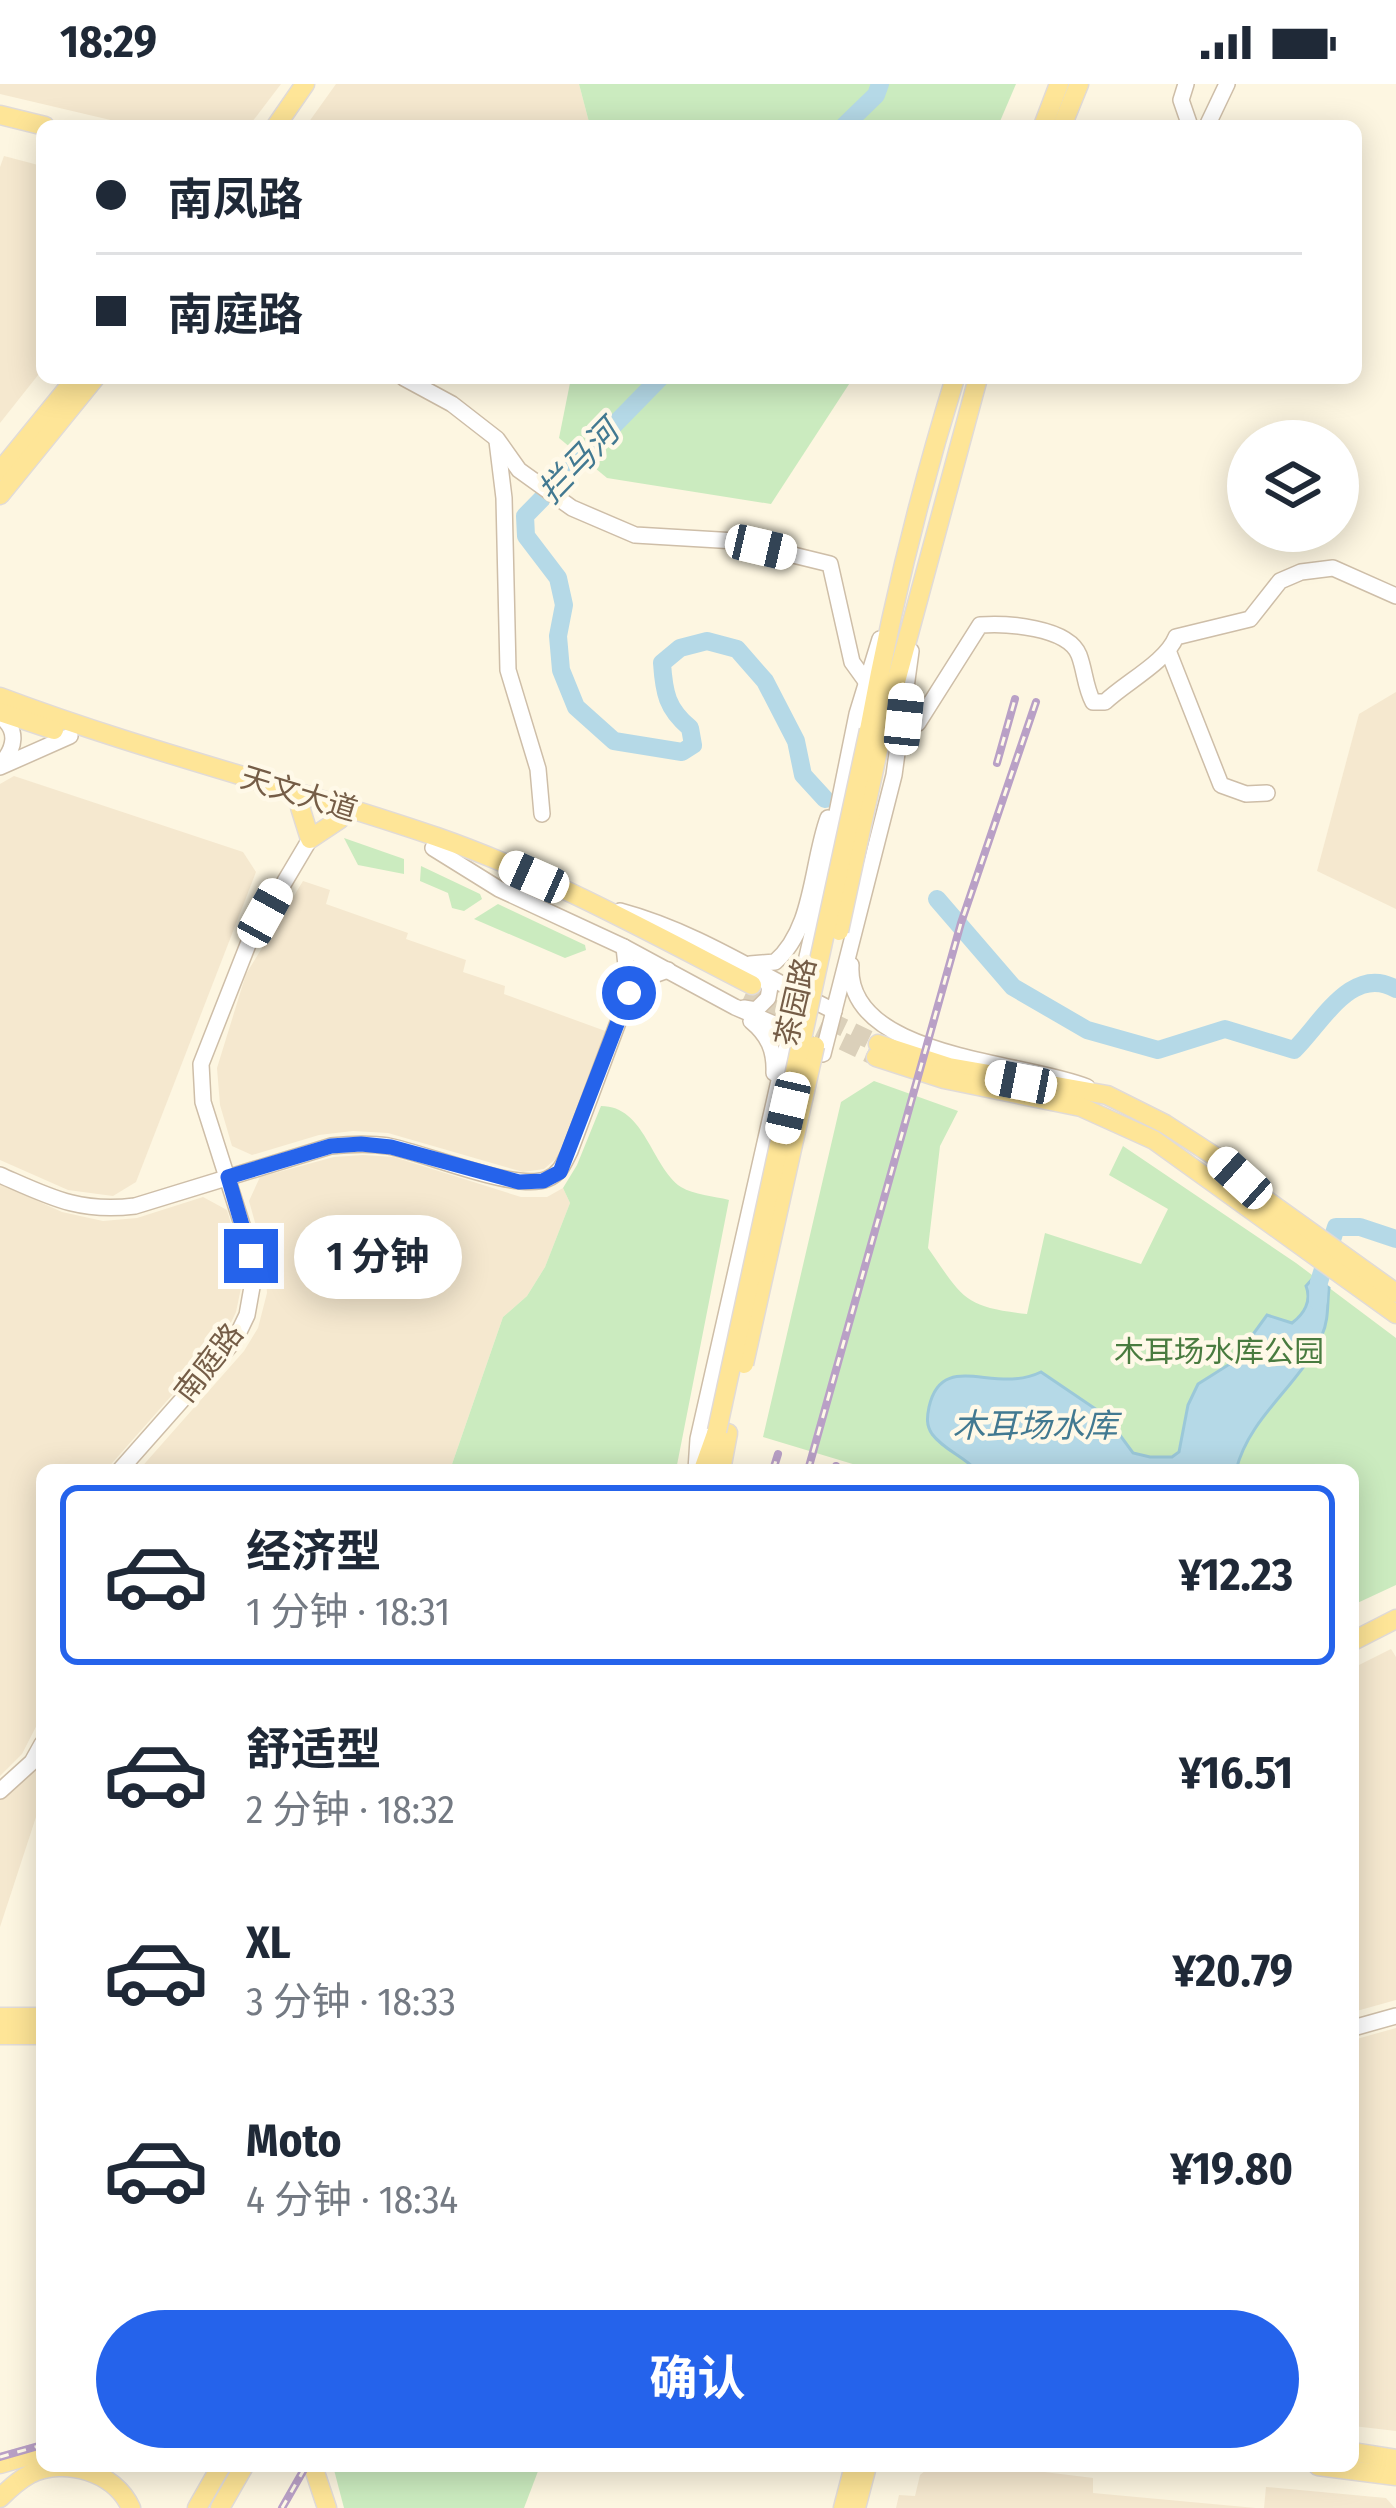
<!DOCTYPE html>
<html lang="zh">
<meta charset="utf-8">
<style>
:root{--surface:#fff;--page:#f2f2f3;--text:#1f2937;--muted:#747a83;--line:#e0e1e3;--accent:#2563eb}
body{margin:0;font-family:"Fira Sans Condensed","Noto Sans SC",sans-serif;background:var(--page);color:var(--text);height:100vh;display:flex;flex-direction:column;font-size:45px;white-space:nowrap}
*{box-sizing:border-box;margin:0}
p{font-size:39px;color:var(--muted)}
.icon{flex:none;width:66px;height:66px;fill:none;stroke:currentColor;stroke-width:2;stroke-linecap:round;stroke-linejoin:round}
.map{position:relative;flex:1;overflow:hidden}
.details{position:absolute;left:36px;top:1380px;width:1323px;height:1008px;display:flex;flex-direction:column;background:var(--surface);border-radius:18px;box-shadow:0 6px 30px #0003}
.details>*{flex:none}
.hud{position:absolute;left:36px;top:36px;width:1326px;height:264px;border-radius:18px;box-shadow:0 6px 30px #0003;display:grid;align-content:center;height:264px;padding:0 60px;background:var(--surface)}
.controls{position:absolute;left:1227px;top:336px;display:grid;gap:24px}
.controls a{display:grid;place-items:center;width:132px;height:132px;border-radius:50%;background:var(--surface);box-shadow:0 6px 30px #0003;font-size:60px}
.end{position:absolute;width:54px;height:54px;margin:-27px;border:15px solid #2563eb;background:#fff;box-shadow:0 0 0 6px #fff}
.from{border-radius:50%}
.bubble{position:absolute;height:84px;border-radius:42px;background:var(--surface);box-shadow:0 6px 30px #0003;font-size:39px;font-weight:700;line-height:84px;text-align:center}
.car{position:absolute;width:36px;height:72px;margin:-36px -18px;border-radius:15px;box-shadow:0 0 9px 3px #0007;background:linear-gradient(#fff 24%,#345 0 40%,#fff 0 76%,#345 0 86%,#fff 0)}
.hud b{display:flex;align-items:center;gap:42px;height:114px;font-size:45px}
.hud b+b{border-top:3px solid var(--line)}
.hud i{width:30px;height:30px;background:var(--text)}
ul{padding:21px 0 0;list-style:none}
li{display:flex;align-items:center;gap:36px;height:180px;margin:0 24px 18px;padding:0 36px;border:6px solid transparent;border-radius:18px}
li div{flex:1}
li b{display:block;font-size:45px}
li em{font-style:normal;font-weight:700}
li.selected{border-color:var(--accent)}
li>.icon{width:108px;height:108px;stroke-width:1.5}
.primary-button{display:flex;gap:24px;margin-top:auto;padding:24px 60px}
.primary-button a{flex:1;height:138px;border-radius:72px;background:var(--accent);color:#fff;font-size:48px;font-weight:700;line-height:138px;text-align:center}
.status{display:flex;justify-content:space-between;align-items:center;height:84px;padding:0 60px;background:var(--surface);direction:ltr}
.status svg{height:33px;fill:currentColor}
.map>svg:first-child{display:block}
.residential{fill:#f5e8cf}
.green{fill:#cbebbf}
.water{fill:#b5d9e7;stroke:#9bc8d9;stroke-width:3}
.lines{fill:none;stroke-linecap:round;stroke-linejoin:round}
.river{stroke:#b5d9e7;stroke-width:18}
.major-tunnel{stroke:#dbd0ba;stroke-width:18;stroke-dasharray:18 9;stroke-linecap:butt}
.minor-casing{stroke:#cebea8;stroke-width:18}
.major-casing{stroke:#e1dbd7;stroke-width:21}
.minor{stroke:#fff;stroke-width:15}
.major{stroke:#fee597;stroke-width:18}
.rail-casing{stroke:#b9a0c6;stroke-width:8}
.rail{stroke:#fff9e8;stroke-width:3;stroke-dasharray:9;stroke-linecap:butt}
.major-bridge-casing{stroke:#e1dbd7;stroke-width:21;stroke-linecap:butt}
.major-bridge{stroke:#fee597;stroke-width:18}
.route{stroke:#2563eb;stroke-width:15}
.labels{text-anchor:middle;stroke-width:9;stroke-linejoin:round;paint-order:stroke}
.street-label{font-size:30px;fill:#755d47;stroke:#fff9e8}
.park-label{font-size:30px;fill:#497b3f;stroke:#fff9e8}
.water-label{font-size:33px;font-style:italic;fill:#427991;stroke:#fff9e8}
</style>
<div class="status"><b>18:29</b><svg viewBox="0 0 49 12"><path d="M0 12V9h3v3zM5 12V6h3v6zM10 12V3h3v9zM15 12V0h3v12zM26 1h20v11H26zM47 4h2v5h-2z"/></svg></div>
<div class="map">
<svg width="1396" height="2424" viewBox="0 0 1396 2424">
<rect width="100%" height="100%" fill="#fdf6e1"/>
<!-- residential -->
<g class="residential">
<polygon points="0,0 281,0 249,42 136,42 0,10"/>
<polygon points="336,0 579,0 590,42 306,42"/>
<polygon points="4,72 42,82 42,286 0,339 0,83"/>
<polygon points="1396,608 1396,825 1317,787 1359,630"/>
<polygon points="14,692 243,768 256,788 136,1098 113,1112 68,1106 0,1076 0,700"/>
<polygon points="303,797 330,806 326,820 408,849 406,855 466,876 463,888 505,902 504,910 608,948 559,1072 544,1085 523,1088 388,1049 353,1047 319,1051 252,1071 232,1062 220,1021 217,984 246,890"/>
<polygon points="363,1071 394,1073 521,1113 547,1113 563,1104 570,1119 545,1183 527,1212 503,1233 450,1386 139,1386 244,1267 258,1244 267,1209 265,1174 249,1117 260,1093 334,1073"/>
<polygon points="0,1100 62,1128 103,1137 137,1134 203,1113 227,1126 241,1173 241,1204 236,1228 225,1251 106,1386 42,1386 42,1631 22,1670 0,1692"/>
<polygon points="1391,1565 1396,1573 1396,1916 1353,1928 1353,1584"/>
<polygon points="42,1679 42,1731 36,1733 0,1843 0,1714"/>
<polygon points="1396,1944 1396,2347 1353,2342 1353,1956"/>
<polygon points="931,2382 997,2382 1093,2394 1093,2409 1256,2424 896,2424 899,2411 915,2412 920,2391"/>
<polygon points="1266,2403 1386,2414 1395,2424 1264,2424"/>
</g>
<!-- green -->
<g class="green">
<polygon points="579,0 1016,0 998,42 590,42"/>
<polygon points="571,294 853,294 771,420 607,394 559,354"/>
<polygon points="344,754 404,775 404,790 358,781"/>
<polygon points="421,782 480,810 482,815 464,827 452,824 448,809 420,797"/>
<polygon points="498,820 585,861 586,866 565,874 474,835"/>
<path d="M874,997L958,1027L940,1062L928,1164C963,1214 963,1223 1027,1230L1045,1149L1141,1180L1168,1125L1109,1091L1123,1062L1296,1179L1396,1254V1501L1353,1521V1386H855L856,1381L763,1353L841,1018Z"/>
<path d="M601,1022C645,1022 651,1082 681,1103C694,1111 714,1112 729,1116L676,1386H450L503,1233L527,1212L545,1183L570,1119L563,1104L577,1081Z"/>
<polygon points="333,2382 540,2382 524,2424 344,2424"/>
</g>
<!-- water -->
<path class="water" d="M1314,1193L1329,1204C1327,1221 1329,1235 1322,1251C1300,1302 1250,1331 1236,1386H976C963,1372 944,1366 932,1350C926,1341 927,1333 929,1323C942,1265 994,1311 1041,1288L1106,1332L1133,1369L1150,1373H1172L1179,1368L1188,1321L1198,1300L1233,1278L1267,1231L1292,1239C1304,1230 1312,1217 1306,1202Z"/>
<g class="lines">
<!-- river -->
<g class="river">
<polyline points="844,42 876,11 880,0"/>
<path d="M660,294L525,432L526,452L558,494L564,521L558,552L561,586L576,623L614,657L682,668L693,661L690,644C667,625 664,609 662,579L680,564L707,557L737,565L765,597L796,657L803,691L825,715"/>
<path d="M937,815L1013,903L1087,946L1158,966L1225,945L1294,966C1321,940 1352,879 1396,905"/>
<polyline points="1318,1217 1319,1198 1336,1143 1360,1143 1396,1155"/>
</g>
<!-- major-tunnel -->
<g class="major-tunnel">
<polyline points="745,911 876,973"/>
<polyline points="828,936 878,960"/>
</g>
<!-- minor casing -->
<g class="minor-casing">
<g id="minor">
<polyline points="1186,0 1181,16 1190,42"/>
<polyline points="1207,42 1227,0"/>
<polyline points="404,294 452,320 497,355 519,386 572,424 635,451 736,457 830,480 852,578 865,596"/>
<polyline points="497,357 504,414 508,586 538,685 542,730"/>
<polyline points="1169,569 1221,701 1246,710 1267,709"/>
<path d="M0,632C19,646 15,664 1,680"/>
<path d="M903,635L918,639L980,541C1006,539 1068,543 1079,571C1085,587 1085,603 1093,618H1105C1126,598 1166,578 1176,553L1250,535L1280,497L1301,488L1333,484L1396,512"/>
<polyline points="0,683 70,652"/>
<polyline points="433,764 499,805 624,863 735,923 788,946 823,970 894,691 911,567"/>
<path d="M620,827C698,848 762,892 834,927"/>
<polyline points="624,863 629,909"/>
<path d="M750,880L775,878C814,844 811,781 828,734"/>
<path d="M851,881C845,974 1024,977 1087,1003"/>
<polyline points="744,924 756,926 768,914 770,903 760,888"/>
<path d="M751,937C768,951 775,966 774,989"/>
<path d="M0,1091C50,1113 79,1129 135,1122L331,1062C350,1060 369,1059 388,1062C426,1069 515,1108 547,1095C560,1090 564,1079 570,1067L629,909L640,896L668,886"/>
<polyline points="120,1386 235,1256 247,1231 252,1203 252,1172 203,1018 201,980 249,858 310,755"/>
<polyline points="696,1386 698,1355 814,842 857,630 880,555"/>
<polyline points="0,1707 32,1678 42,1660"/>
<polyline points="1353,1944 1396,1932"/>
</g>
</g>
<!-- major casing -->
<g class="major-casing">
<g id="major">
<polyline points="0,31 45,42"/>
<polyline points="276,42 305,0"/>
<polyline points="1043,42 1059,0"/>
<polyline points="1062,42 1079,0"/>
<polyline points="0,387 76,294"/>
<polyline points="0,411 95,294"/>
<path d="M0,613C143,667 292,703 437,753C546,791 649,848 752,901"/>
<polyline points="0,628 54,646"/>
<path d="M869,646C891,526 919,410 955,294"/>
<polyline points="881,653 978,294"/>
<polyline points="300,723 310,755 340,735"/>
<polyline points="878,960 949,983 1107,1011 1165,1040 1219,1075 1262,1113 1396,1209"/>
<polyline points="876,973 944,995 1081,1023 1154,1056 1396,1230"/>
<polyline points="703,1386 717,1347"/>
<polyline points="721,1386 728,1349"/>
<polyline points="1353,1557 1396,1535"/>
<polyline points="0,1933 42,1933"/>
<polyline points="0,1951 42,1951"/>
<polyline points="1353,2368 1396,2375"/>
<polyline points="0,2380 42,2368"/>
<polyline points="313,2382 327,2424"/>
<polyline points="1318,2382 1396,2392"/>
<path d="M0,2414C9,2405 19,2396 30,2390C65,2373 115,2388 131,2424"/>
<polyline points="197,2424 221,2382"/>
<polyline points="220,2424 244,2382"/>
<polyline points="843,2424 854,2382"/>
<polyline points="856,2424 867,2382"/>
</g>
</g>
<!-- minor -->
<use href="#minor" class="minor"/>
<!-- major -->
<use href="#major" class="major"/>
<!-- rail casing -->
<g class="rail-casing">
<g id="rail">
<polyline points="997,679 1015,615"/>
<polyline points="773,1386 778,1370"/>
<polyline points="808,1386 961,839 1036,618"/>
<polyline points="835,1386 836,1382"/>
<polyline points="0,2373 42,2361"/>
<polyline points="282,2424 306,2382"/>
</g>
</g>
<!-- rail -->
<use href="#rail" class="rail"/>
<!-- major-bridge casing -->
<g class="major-bridge-casing">
<g id="major-bridge">
<polyline points="839,847 881,653"/>
<polyline points="744,1280 815,962"/>
<polyline points="717,1347 869,646"/>
</g>
</g>
<!-- major-bridge -->
<use href="#major-bridge" class="major-bridge"/>
</g>
<g class="lines">
<!-- route -->
<polyline class="route" points="251,1172 228,1093 331,1062 361,1060 391,1063 519,1098 543,1097 560,1088 629,909"/>
</g>
<g class="labels">
<!-- street labels -->
<g class="street-label">
<text transform="translate(299 710) rotate(17)" y="10">天文大道</text>
<text transform="translate(796 918) rotate(-77)" y="10">茶园路</text>
<text transform="translate(209 1279) rotate(-52)" y="10">南庭路</text>
</g>
<!-- park labels -->
<g class="park-label">
<text x="1219" y="1278">木耳场水库公园</text>
</g>
<!-- water labels -->
<g class="water-label">
<text transform="translate(578 377) rotate(-46)" y="12">拦马河</text>
<text x="1035" y="1353">木耳场水库</text>
</g>
</g>
</svg>
<div class="controls">
<a><svg class="icon" aria-label="layers" viewBox="0 0 24 24"><path d="M12 4l9 5-9 5-9-5zM3 14l9 5 9-5"/></svg></a>
</div>
<i class="end from" style="left:629px;top:909px"></i>
<i class="end" style="left:251px;top:1172px"></i>
<div class="bubble" style="left:294px;top:1131px;width:168px">1 分钟</div>
<i class="car" style="left:761px;top:463px;rotate:103deg"></i>
<i class="car" style="left:904px;top:635px;rotate:6deg"></i>
<i class="car" style="left:534px;top:793px;rotate:294deg"></i>
<i class="car" style="left:265px;top:829px;rotate:29deg"></i>
<i class="car" style="left:1021px;top:998px;rotate:281deg"></i>
<i class="car" style="left:788px;top:1024px;rotate:193deg"></i>
<i class="car" style="left:1240px;top:1094px;rotate:312deg"></i>
<div class="hud">
<b><i class="from"></i>南凤路</b>
<b><i></i>南庭路</b>
</div>
<section class="details">
<ul>
<li class="selected"><svg class="icon" aria-label="car" viewBox="0 0 24 24"><path d="M5 17H2v-5l4-1 3-4h7l3 4 3 1v5h-3M9 17h6M6 11h13"/><circle cx="7" cy="17" r="2"/><circle cx="17" cy="17" r="2"/></svg><div><b>经济型</b><p>1 分钟 · 18:31</p></div><em>¥12.23</em></li>
<li><svg class="icon" aria-label="car" viewBox="0 0 24 24"><path d="M5 17H2v-5l4-1 3-4h7l3 4 3 1v5h-3M9 17h6M6 11h13"/><circle cx="7" cy="17" r="2"/><circle cx="17" cy="17" r="2"/></svg><div><b>舒适型</b><p>2 分钟 · 18:32</p></div><em>¥16.51</em></li>
<li><svg class="icon" aria-label="car" viewBox="0 0 24 24"><path d="M5 17H2v-5l4-1 3-4h7l3 4 3 1v5h-3M9 17h6M6 11h13"/><circle cx="7" cy="17" r="2"/><circle cx="17" cy="17" r="2"/></svg><div><b>XL</b><p>3 分钟 · 18:33</p></div><em>¥20.79</em></li>
<li><svg class="icon" aria-label="car" viewBox="0 0 24 24"><path d="M5 17H2v-5l4-1 3-4h7l3 4 3 1v5h-3M9 17h6M6 11h13"/><circle cx="7" cy="17" r="2"/><circle cx="17" cy="17" r="2"/></svg><div><b>Moto</b><p>4 分钟 · 18:34</p></div><em>¥19.80</em></li>
</ul>
<div class="primary-button"><a>确认</a></div>
</section>
</div>
